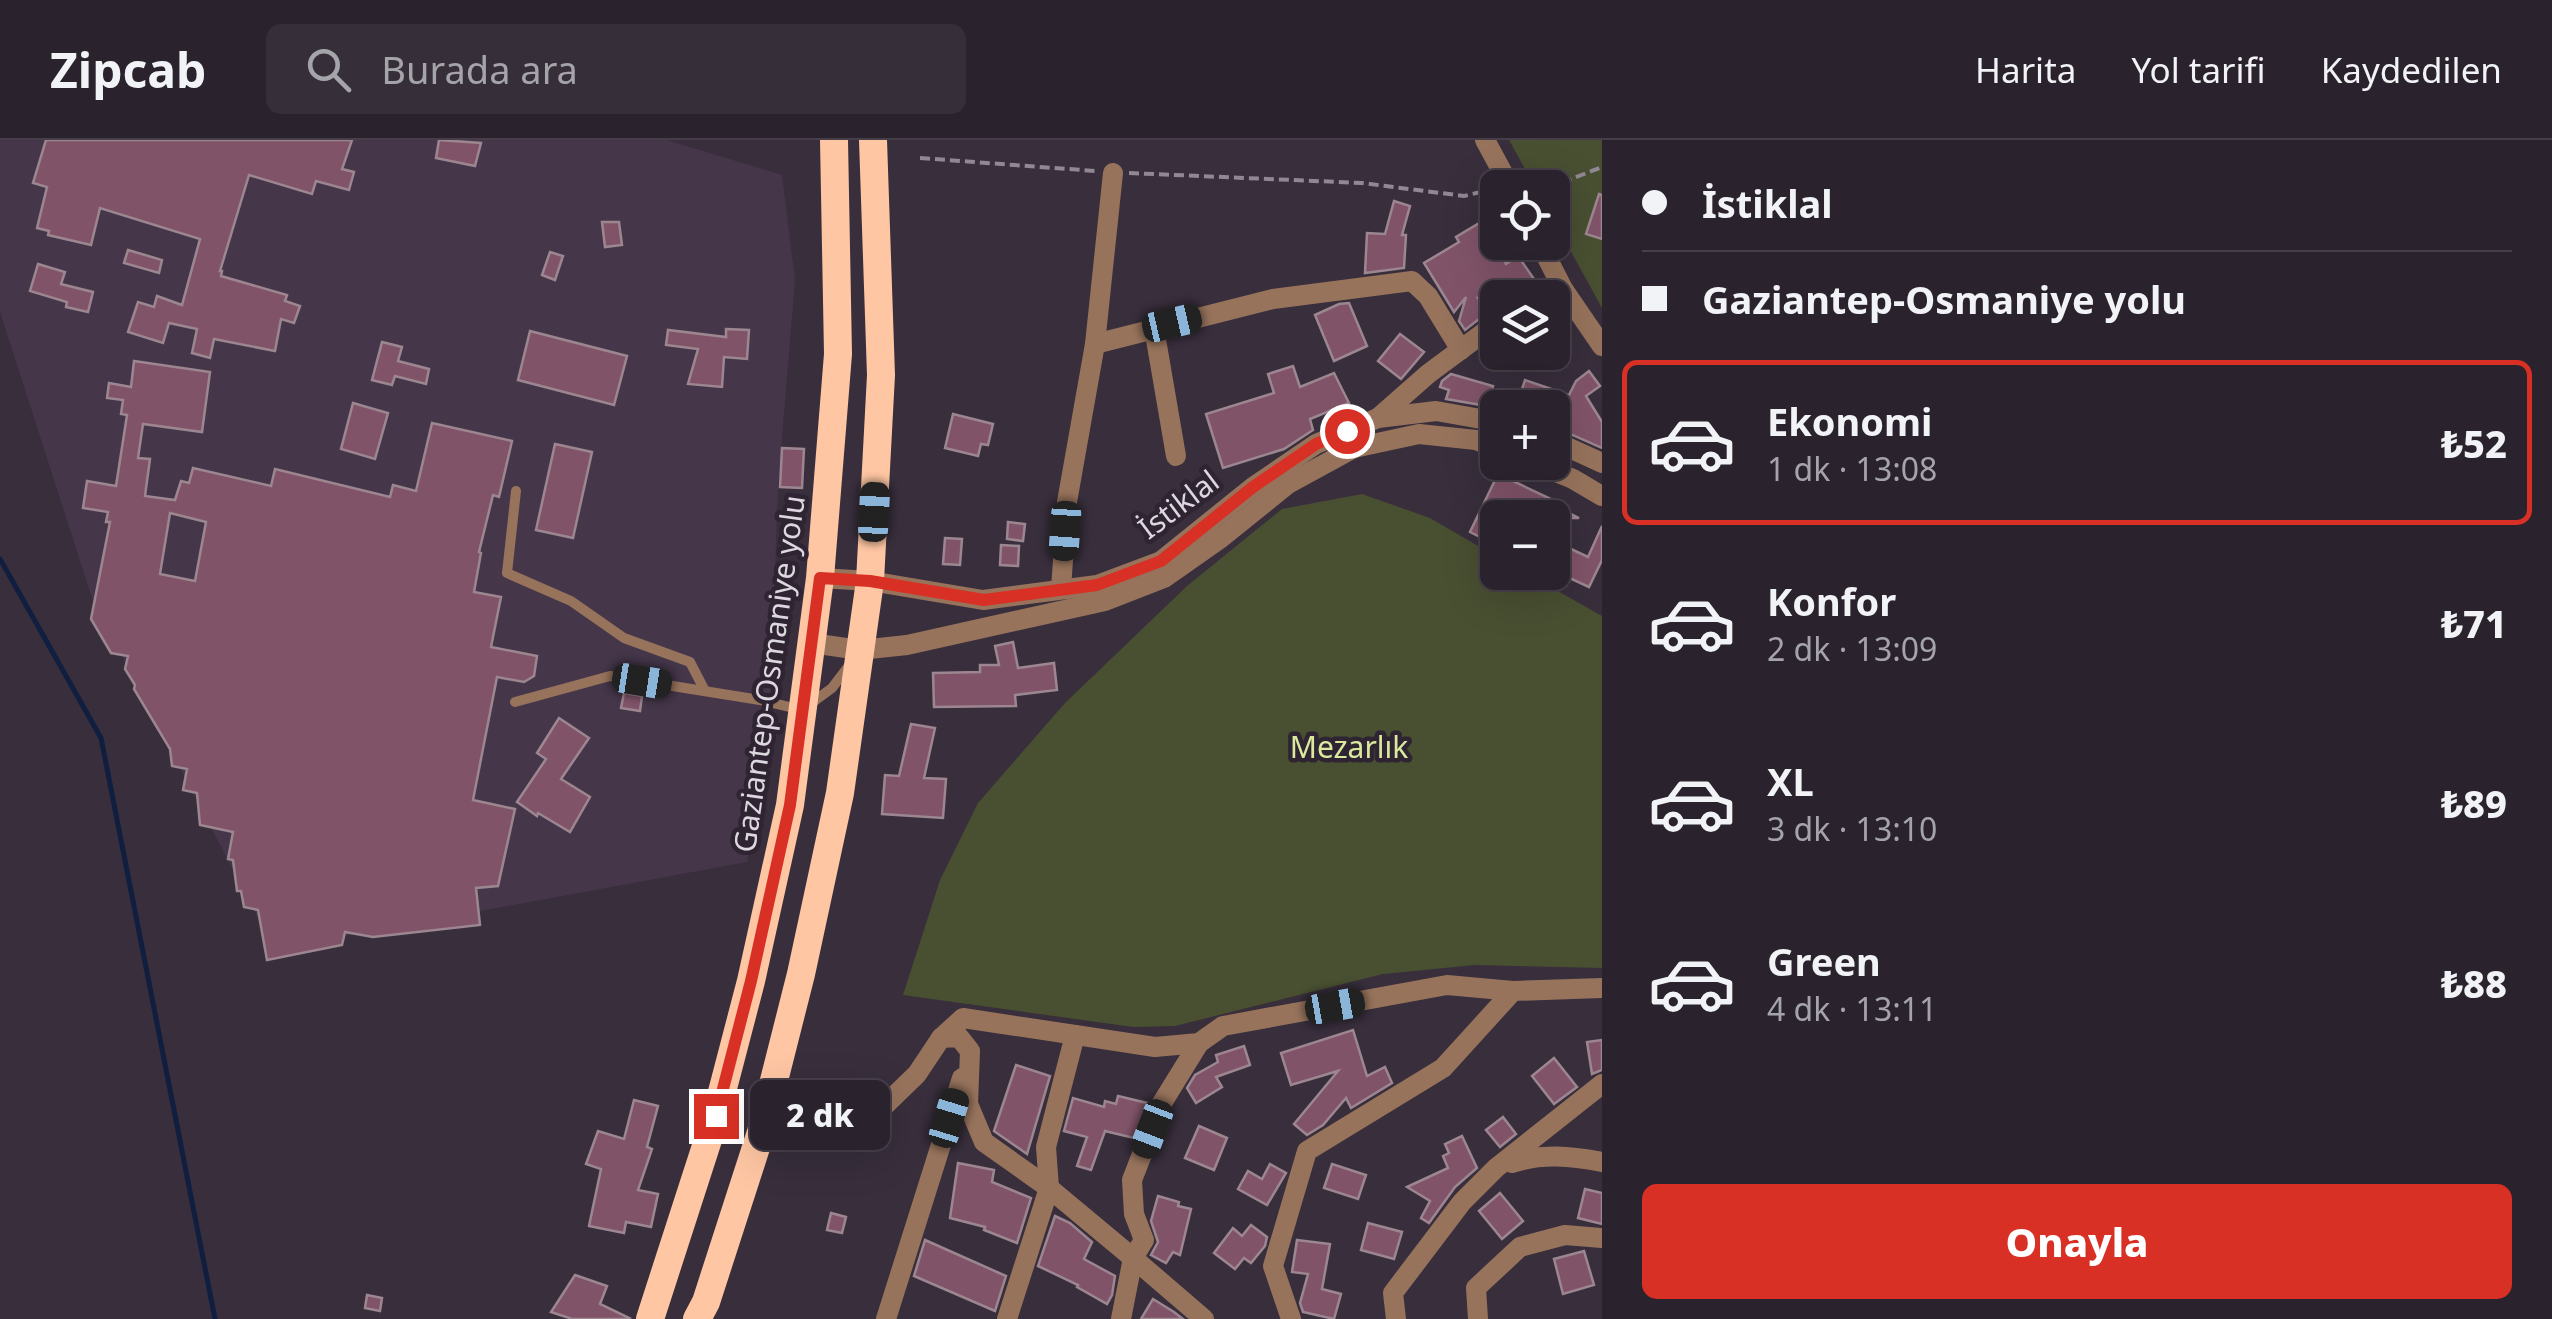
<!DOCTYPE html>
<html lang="tr">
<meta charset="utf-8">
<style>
:root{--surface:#2a222d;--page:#362f39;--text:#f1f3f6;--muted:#a5a4aa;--line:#463f49;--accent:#d93025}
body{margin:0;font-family:"Noto Sans",sans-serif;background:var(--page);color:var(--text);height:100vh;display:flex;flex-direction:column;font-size:38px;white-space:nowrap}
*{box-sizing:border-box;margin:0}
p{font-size:32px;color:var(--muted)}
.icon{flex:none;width:55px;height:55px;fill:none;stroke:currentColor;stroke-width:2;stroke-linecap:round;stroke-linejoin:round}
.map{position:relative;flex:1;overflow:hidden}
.side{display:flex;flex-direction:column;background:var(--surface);width:950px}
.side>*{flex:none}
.hud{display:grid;align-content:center;height:220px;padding:0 40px;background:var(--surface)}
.fabs{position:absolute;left:1480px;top:30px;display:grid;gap:20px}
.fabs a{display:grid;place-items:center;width:90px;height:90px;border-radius:15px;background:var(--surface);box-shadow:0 10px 40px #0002,0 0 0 2px var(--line);font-size:50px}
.end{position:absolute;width:45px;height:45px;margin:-22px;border:12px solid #d93025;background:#fff;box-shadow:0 0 0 5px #fff}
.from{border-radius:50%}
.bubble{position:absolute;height:70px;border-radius:15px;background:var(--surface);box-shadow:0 10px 40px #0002,0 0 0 2px var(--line);font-size:32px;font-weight:800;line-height:70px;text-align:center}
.car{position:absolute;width:30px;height:60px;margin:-30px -15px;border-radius:12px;box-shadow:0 0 8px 2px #0007;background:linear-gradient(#222 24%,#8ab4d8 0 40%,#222 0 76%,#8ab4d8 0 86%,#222 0)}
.hud b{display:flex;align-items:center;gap:35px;height:95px;font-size:38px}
.hud b+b{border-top:2px solid var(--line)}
.hud i{width:25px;height:25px;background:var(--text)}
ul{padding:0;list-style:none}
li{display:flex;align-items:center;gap:30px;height:165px;margin:0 20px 15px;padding:0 20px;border:5px solid transparent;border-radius:15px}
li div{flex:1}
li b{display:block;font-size:38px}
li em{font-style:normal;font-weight:800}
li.on{border-color:var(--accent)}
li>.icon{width:90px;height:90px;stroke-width:1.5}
.primary-button{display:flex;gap:20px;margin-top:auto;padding:20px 40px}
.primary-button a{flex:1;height:115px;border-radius:15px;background:var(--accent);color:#fff;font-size:40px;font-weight:800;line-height:115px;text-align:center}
header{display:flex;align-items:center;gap:60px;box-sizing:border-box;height:140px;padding:0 50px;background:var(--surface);border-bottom:2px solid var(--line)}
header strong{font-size:48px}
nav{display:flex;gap:55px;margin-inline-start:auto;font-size:35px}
.search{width:700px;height:90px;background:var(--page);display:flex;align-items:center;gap:25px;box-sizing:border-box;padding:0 35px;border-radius:15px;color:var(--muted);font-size:38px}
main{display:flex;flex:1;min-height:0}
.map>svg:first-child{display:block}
.built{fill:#45364a}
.green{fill:#494f31}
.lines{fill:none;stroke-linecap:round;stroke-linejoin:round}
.stream{stroke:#101e40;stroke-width:5}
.building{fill:#805369;stroke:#9c8690;stroke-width:2.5;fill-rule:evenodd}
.path{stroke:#908893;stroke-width:4;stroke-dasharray:10 5;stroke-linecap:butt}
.service{stroke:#97735c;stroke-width:10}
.minor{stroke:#97735c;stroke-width:20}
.tertiary{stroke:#97735c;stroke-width:20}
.trunk{stroke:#fec6a3;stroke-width:28}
.route{stroke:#d93025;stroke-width:12}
.labels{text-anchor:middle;stroke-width:9;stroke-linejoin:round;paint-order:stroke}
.street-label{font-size:30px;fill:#ddd7e0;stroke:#2e2432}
.park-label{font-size:30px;fill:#dae99e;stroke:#2e2432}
</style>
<header>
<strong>Zipcab</strong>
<div class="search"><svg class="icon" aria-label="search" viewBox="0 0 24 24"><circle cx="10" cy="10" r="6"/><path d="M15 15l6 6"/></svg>Burada ara</div>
<nav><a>Harita</a><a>Yol tarifi</a><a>Kaydedilen</a></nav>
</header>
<main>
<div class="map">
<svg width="1602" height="1179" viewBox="0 0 1602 1179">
<rect width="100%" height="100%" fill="#382e3c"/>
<!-- built -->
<polygon class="built" points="0,0 667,0 782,35 795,140 778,347 770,578 747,722 274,809 92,458 0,172"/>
<!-- green -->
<g class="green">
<polygon points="1509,0 1602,0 1602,168 1553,79 1552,48 1535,47"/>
<polygon points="1362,354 1430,378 1497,417 1498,432 1526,433 1602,476 1602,828 1475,825 1383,834 1175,886 1133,887 903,855 940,740 978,663 1065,563 1187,446 1282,369"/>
</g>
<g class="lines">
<!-- stream -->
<polyline class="stream" points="0,419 101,598 215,1179"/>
</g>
<!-- building -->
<g class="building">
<polygon points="46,0 352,0 342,29 354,32 349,50 316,41 312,54 249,35 220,131 222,131 221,136 287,155 285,161 300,166 294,183 281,179 275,211 214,199 210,218 192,213 197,189 169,183 163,203 128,192 138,162 154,167 157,156 182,165 200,99 100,68 91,105 48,95 49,91 37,88 47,47 33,43"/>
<polygon points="439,0 481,3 475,26 436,18"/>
<polygon points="1599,54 1602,55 1602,99 1586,94"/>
<polygon points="1394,61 1410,66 1402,95 1406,95 1404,128 1365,133 1367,93 1385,94"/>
<polygon points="602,82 619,82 622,105 605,107"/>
<polygon points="1481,82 1506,124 1518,116 1536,142 1521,152 1525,158 1478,158 1488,172 1465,190 1459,181 1466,157 1454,172 1424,123 1459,102 1456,97"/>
<polygon points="128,110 162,120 159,133 124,123"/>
<polygon points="550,112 563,116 555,140 542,135"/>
<polygon points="38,124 65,132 61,144 93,152 88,172 66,167 67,162 30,151"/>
<polygon points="1349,163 1367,206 1334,221 1315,175 1339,164"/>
<polygon points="726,189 749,190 747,219 724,217 722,247 688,244 698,209 666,205 668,190 726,197"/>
<polygon points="530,191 627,216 614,265 518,240"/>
<polygon points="1400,194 1424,212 1401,239 1378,221"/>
<polygon points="382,202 402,207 398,221 429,229 426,244 395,236 392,245 372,240"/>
<path d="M134,221L210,232L202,292L143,284L138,318L150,319L145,356L175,360L181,341L189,343L193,328L271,346L275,329L390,357L393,345L416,351L432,283L512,301L499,357L493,355L479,412L481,413L474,452L501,457L491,507L537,516L534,536L524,542L497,537L473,660L515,669L498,746L476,748L480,785L373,797L345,792L342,805L267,820L258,770L244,767L241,751H237L233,720L228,719L233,692L200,685L197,653L183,650L187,629L172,626L170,609L134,549L135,545L125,529L128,516L111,513L91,479L110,382H106L108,372L83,368L87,341L116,346L127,275L121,274L123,260L107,258L109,243L131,247ZM170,373L206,382L195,441L160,434Z"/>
<polygon points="1293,226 1300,247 1334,233 1349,263 1310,279 1313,290 1284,309 1223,328 1206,274 1274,253 1268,234"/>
<polygon points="1589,231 1600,246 1586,256 1602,282 1602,308 1552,286 1552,268 1519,258 1525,240 1569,255 1576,241"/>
<polygon points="1451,234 1493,246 1487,266 1446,259 1449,250 1440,247 1442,241"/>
<polygon points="353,263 388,273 375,319 341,309"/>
<polygon points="953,274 993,284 988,305 981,304 978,316 945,308"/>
<polygon points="555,304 592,312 573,398 536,390"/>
<polygon points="782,308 804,309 802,348 780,347"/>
<polygon points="1498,334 1551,359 1549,363 1579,378 1498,378 1498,406 1470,392"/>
<polygon points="1008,382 1025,384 1023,401 1007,399"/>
<polygon points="1602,386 1602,420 1589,447 1552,430 1552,400 1588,417"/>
<polygon points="945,398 962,399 960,425 943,424"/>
<polygon points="1001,405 1019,406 1018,426 1000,425"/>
<polygon points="1013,502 1018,528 1054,523 1057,550 1015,555 1016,566 934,567 933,533 980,532 980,525 999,525 995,506"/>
<polygon points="624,553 642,556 640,571 621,568"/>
<polygon points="559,578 589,598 561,639 590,657 570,692 538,673 537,676 517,662 546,619 537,613"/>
<polygon points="911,584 935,588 924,638 946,639 943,678 882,674 885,635 899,636"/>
<polygon points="1353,890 1367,936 1385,927 1392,943 1351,968 1346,958 1323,985 1307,995 1294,984 1338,931 1291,945 1281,913"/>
<polygon points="1602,900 1602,930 1592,934 1587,902"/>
<polygon points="1244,906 1250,925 1216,937 1222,947 1196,963 1187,948 1195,935 1218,922 1216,915"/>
<polygon points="1554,918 1577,947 1554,964 1532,936"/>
<polygon points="1016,925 1050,936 1027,1014 994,991"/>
<polygon points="1118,956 1147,963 1134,998 1105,991 1091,1030 1077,1026 1087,997 1064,991 1073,958 1104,967 1105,961 1116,964"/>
<polygon points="634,960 658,966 647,1007 652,1009 638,1050 658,1054 651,1087 626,1082 624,1093 589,1086 601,1029 586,1024 598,991 624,999"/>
<polygon points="1503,977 1516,994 1500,1007 1486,990"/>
<polygon points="1199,986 1227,998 1214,1030 1185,1018"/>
<polygon points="1462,996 1477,1028 1455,1047 1429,1083 1421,1078 1430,1061 1407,1047 1448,1028 1443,1016 1449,1013 1445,1004"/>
<polygon points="958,1023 994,1030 992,1042 1031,1058 1017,1103 984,1090 985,1087 950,1078"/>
<polygon points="1270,1024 1286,1033 1267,1065 1238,1049 1248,1031 1262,1039"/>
<polygon points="1332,1024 1366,1035 1358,1059 1324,1048"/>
<polygon points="1585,1049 1602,1053 1602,1084 1578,1078"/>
<polygon points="1500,1053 1523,1081 1502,1099 1479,1071"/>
<polygon points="1158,1056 1179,1062 1178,1066 1191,1069 1180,1115 1173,1112 1166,1123 1151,1115 1158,1102 1151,1081"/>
<polygon points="831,1073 846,1077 842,1093 827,1090"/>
<polygon points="1055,1076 1070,1083 1092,1102 1084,1119 1115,1136 1112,1155 1107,1164 1077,1147 1078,1145 1038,1126"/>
<polygon points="1368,1083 1402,1092 1394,1119 1361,1110"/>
<polygon points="1251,1085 1267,1097 1265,1106 1251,1123 1244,1118 1235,1129 1214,1113 1233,1088 1242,1096"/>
<polygon points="925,1100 1006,1136 995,1171 914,1136"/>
<polygon points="1297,1100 1330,1104 1322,1149 1341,1154 1334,1179 1303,1172 1300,1163 1308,1134 1292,1132"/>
<polygon points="1584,1111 1594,1145 1563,1154 1554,1119"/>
<polygon points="575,1135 607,1146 600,1164 631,1179 572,1179 551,1172"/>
<polygon points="367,1155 382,1158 380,1171 365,1168"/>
<polygon points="1153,1159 1174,1172 1183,1179 1141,1179"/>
</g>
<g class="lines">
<!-- path -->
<g class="path">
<polyline points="920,18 1095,31"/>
<polyline points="1129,33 1362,43 1464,56 1493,49"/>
<polyline points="1548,48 1602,27"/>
</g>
<!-- service -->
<g class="service">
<polyline points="516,351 507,433 571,461 624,498 690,522 705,551"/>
<polyline points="515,562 610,536 760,560 802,570 832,548 851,523"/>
</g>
<!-- minor -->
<g class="minor">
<polyline points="1154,188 1176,316"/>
<polyline points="1095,204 1113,33"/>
<polyline points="1061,449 1067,362 1095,204 1273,159 1412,141 1428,156 1461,210"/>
<polyline points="941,898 963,878 1155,907 1199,903 1223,886 1447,845 1513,851 1602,848"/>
<polyline points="1199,903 1162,963 1132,1040 1134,1074 1144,1100 1133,1118 1204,1179"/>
<polyline points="761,992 829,1001 881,969 917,934 941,898 959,897 970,911 968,964 984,1002 1049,1048 1133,1118 1121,1179"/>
<path d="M1512,1023C1542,1013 1571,1016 1602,1022"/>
<polyline points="886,1179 962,938"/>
<polyline points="1007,1179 1049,1048 1046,1007 1075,895"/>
<polyline points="1291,1179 1273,1126 1307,1011 1443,928 1513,851"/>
<polyline points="1396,1179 1393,1153 1462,1062 1496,1028 1602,944"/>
<polyline points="1478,1179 1476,1148 1520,1107 1565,1095 1602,1098"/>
</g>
<!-- tertiary -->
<g class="tertiary">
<polyline points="1485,0 1511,48"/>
<polyline points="1539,102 1563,149 1602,206"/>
<polyline points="1545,158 1563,149"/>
<polyline points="1378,278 1428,234 1498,182"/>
<polyline points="1552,300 1602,323"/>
<polyline points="1532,322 1573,339 1602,356"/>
<polyline points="820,438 870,441 983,460 1097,445 1161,421 1253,347 1316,304 1378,278 1436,271 1498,282"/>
<polyline points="811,503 860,510 907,505 1105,461 1164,438 1221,398 1288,344 1354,308 1419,294 1476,300 1498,309"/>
</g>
<!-- trunk -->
<g class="trunk">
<polyline points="650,1179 716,975 751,841 790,665 820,438 838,214 834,0"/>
<polyline points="697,1179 706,1162 761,992 801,834 840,653 870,441 881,235 873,0"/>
</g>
</g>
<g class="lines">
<!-- route -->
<polyline class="route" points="716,976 751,841 790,665 820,438 870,441 984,460 1097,445 1161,421 1253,347 1316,304 1347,291"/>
</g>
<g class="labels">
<!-- street labels -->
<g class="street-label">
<text transform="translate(1179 365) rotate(-37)" y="10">İstiklal</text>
<text transform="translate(770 534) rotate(-82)" y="10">Gaziantep-Osmaniye yolu</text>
</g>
<!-- park labels -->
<g class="park-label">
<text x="1349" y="618">Mezarlık</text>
</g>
</g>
</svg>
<div class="fabs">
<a><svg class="icon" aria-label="locate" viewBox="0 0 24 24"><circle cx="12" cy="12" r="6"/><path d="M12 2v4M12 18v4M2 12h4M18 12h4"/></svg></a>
<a><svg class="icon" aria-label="layers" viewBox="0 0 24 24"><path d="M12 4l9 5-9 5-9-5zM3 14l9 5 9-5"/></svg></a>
<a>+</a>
<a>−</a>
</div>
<i class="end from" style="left:1347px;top:291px"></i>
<i class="end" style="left:716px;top:976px"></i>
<div class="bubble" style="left:750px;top:940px;width:140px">2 dk</div>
<i class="car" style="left:1172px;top:183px;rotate:77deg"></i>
<i class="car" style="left:874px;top:372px;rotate:3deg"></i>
<i class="car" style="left:1065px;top:391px;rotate:184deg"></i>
<i class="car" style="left:642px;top:541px;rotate:99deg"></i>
<i class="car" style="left:1335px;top:866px;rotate:80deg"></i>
<i class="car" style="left:949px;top:978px;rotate:17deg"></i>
<i class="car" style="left:1152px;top:989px;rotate:201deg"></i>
</div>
<section class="side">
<div class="hud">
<b><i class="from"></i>İstiklal</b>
<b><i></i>Gaziantep-Osmaniye yolu</b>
</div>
<ul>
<li class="on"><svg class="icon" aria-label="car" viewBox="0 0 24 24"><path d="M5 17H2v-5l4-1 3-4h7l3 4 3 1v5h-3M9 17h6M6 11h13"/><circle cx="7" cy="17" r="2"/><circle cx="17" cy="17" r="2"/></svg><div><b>Ekonomi</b><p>1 dk · 13:08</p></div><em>₺52</em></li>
<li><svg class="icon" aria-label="car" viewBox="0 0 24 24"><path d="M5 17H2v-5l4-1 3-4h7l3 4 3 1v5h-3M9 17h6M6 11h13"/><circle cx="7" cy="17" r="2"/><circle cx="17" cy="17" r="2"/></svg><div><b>Konfor</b><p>2 dk · 13:09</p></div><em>₺71</em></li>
<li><svg class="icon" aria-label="car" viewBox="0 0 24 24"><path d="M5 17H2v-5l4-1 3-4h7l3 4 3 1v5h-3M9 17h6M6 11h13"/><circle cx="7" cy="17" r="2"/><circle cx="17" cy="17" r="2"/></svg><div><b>XL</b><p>3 dk · 13:10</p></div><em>₺89</em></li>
<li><svg class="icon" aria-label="car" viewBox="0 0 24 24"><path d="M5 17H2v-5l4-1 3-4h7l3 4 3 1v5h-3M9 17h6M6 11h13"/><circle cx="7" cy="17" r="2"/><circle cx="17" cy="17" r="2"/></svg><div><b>Green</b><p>4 dk · 13:11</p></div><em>₺88</em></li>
</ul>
<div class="primary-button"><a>Onayla</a></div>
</section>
</main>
